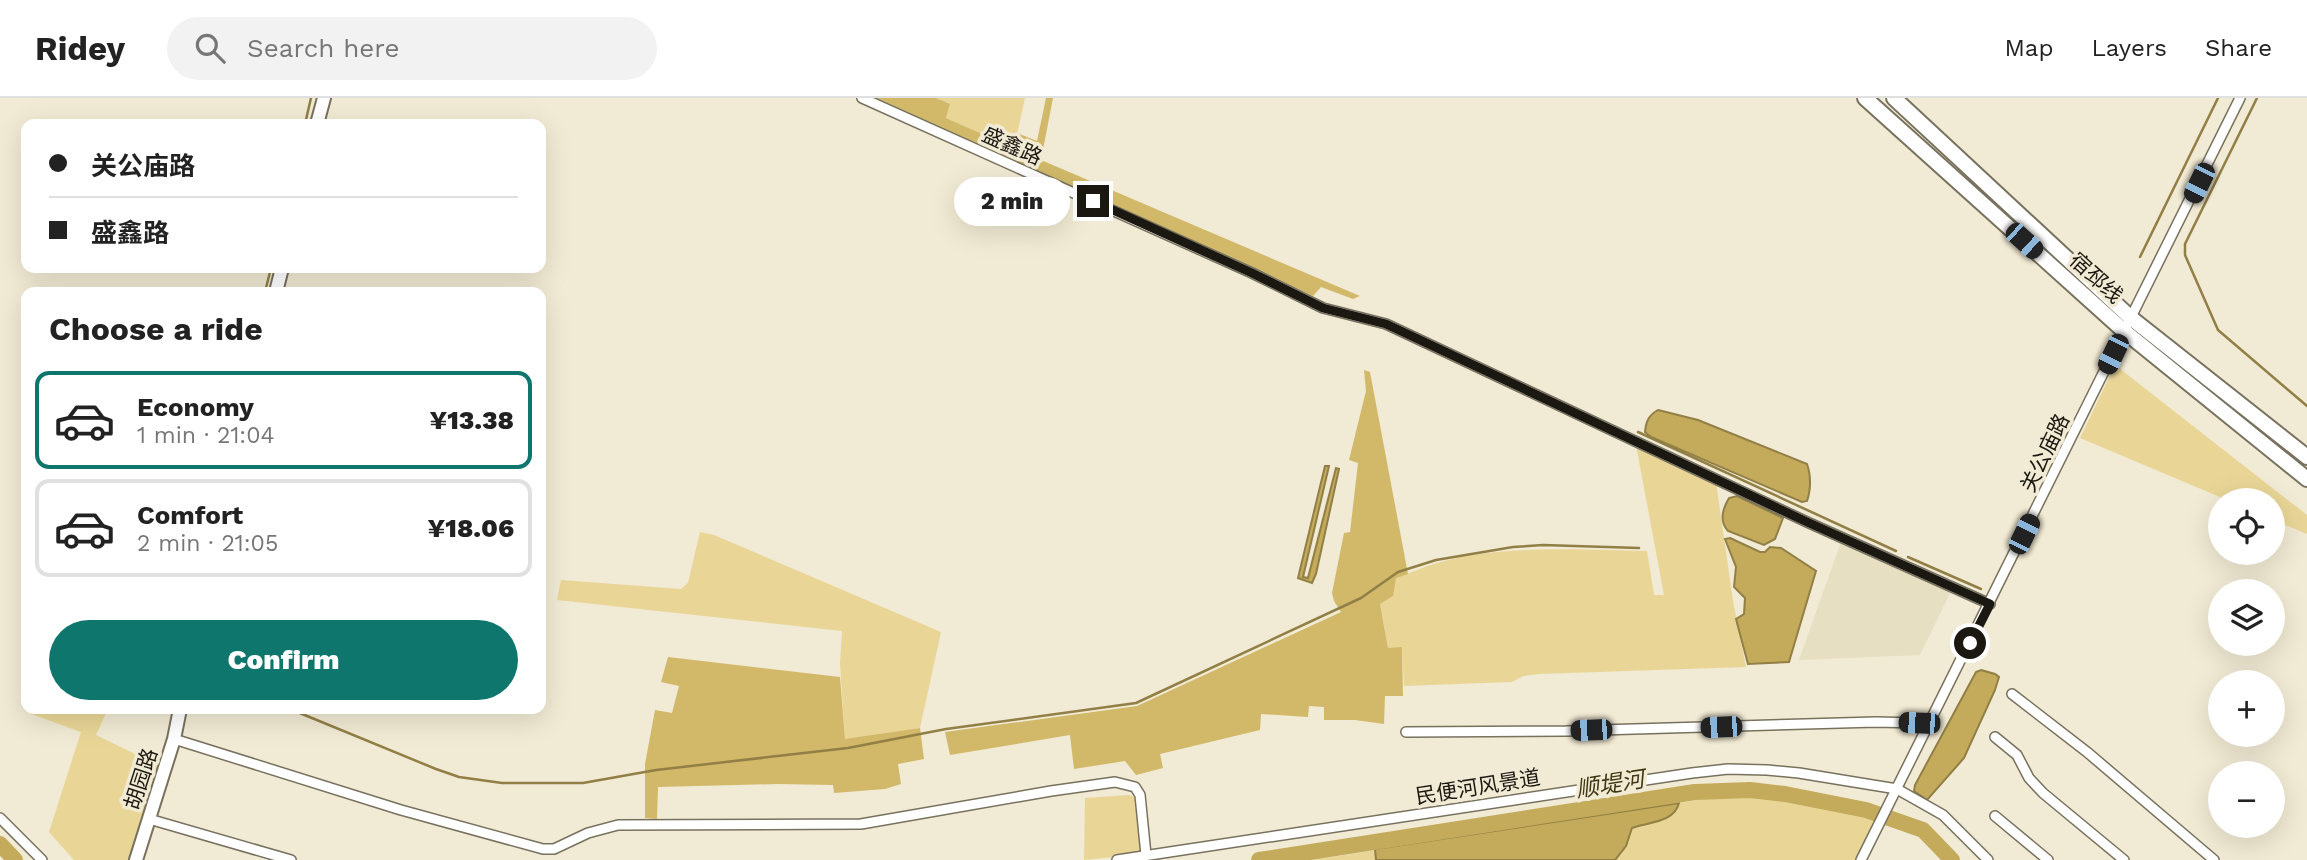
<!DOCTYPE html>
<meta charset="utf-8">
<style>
:root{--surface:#fff;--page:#f2f2f2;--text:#222;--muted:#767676;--line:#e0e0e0;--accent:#0f766e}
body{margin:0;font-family:"Work Sans","Noto Sans SC",sans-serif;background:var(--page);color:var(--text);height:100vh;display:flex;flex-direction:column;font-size:26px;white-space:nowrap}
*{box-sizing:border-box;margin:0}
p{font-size:23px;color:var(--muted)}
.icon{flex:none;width:38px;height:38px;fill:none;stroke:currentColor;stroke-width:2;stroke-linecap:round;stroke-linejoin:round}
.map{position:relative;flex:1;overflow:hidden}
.sheet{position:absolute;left:21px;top:189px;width:525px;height:427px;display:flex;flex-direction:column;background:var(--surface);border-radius:14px;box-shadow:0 7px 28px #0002}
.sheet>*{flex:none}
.guide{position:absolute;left:21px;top:21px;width:525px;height:154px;border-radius:14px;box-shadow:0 7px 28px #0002;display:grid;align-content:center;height:154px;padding:0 28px;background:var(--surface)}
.controls{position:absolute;left:2208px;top:390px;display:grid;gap:14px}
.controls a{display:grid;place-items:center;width:77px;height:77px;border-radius:50%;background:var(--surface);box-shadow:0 7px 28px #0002;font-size:35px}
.end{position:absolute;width:32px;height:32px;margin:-16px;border:9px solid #1b1811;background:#fff;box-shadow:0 0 0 4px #fff}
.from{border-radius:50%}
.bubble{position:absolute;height:49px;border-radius:24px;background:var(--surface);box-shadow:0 7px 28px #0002;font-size:23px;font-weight:800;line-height:49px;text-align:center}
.car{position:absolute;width:21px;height:42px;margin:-21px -10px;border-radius:9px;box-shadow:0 0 5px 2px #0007;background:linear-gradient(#222 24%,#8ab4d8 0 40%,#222 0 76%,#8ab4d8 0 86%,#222 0)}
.guide b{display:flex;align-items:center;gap:24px;height:66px;font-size:26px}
.guide b+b{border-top:2px solid var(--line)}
.guide i{width:18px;height:18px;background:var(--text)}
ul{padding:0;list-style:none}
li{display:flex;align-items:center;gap:21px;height:98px;margin:0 14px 10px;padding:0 14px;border:4px solid var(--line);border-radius:14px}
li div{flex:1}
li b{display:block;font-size:26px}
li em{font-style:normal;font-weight:800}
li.current{border-color:var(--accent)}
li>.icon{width:63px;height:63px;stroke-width:1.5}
h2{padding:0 28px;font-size:32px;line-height:84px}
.button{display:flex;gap:14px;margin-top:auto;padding:14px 28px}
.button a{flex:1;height:80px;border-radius:42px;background:var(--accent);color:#fff;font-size:28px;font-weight:800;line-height:80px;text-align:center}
header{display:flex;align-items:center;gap:42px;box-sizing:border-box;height:98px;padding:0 35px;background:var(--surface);border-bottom:2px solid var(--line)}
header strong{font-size:33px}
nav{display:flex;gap:38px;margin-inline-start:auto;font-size:24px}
.search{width:490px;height:63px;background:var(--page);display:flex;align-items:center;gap:18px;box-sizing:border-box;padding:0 24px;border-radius:38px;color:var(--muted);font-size:26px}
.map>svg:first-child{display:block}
.built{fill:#e7dfc1}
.green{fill:#e9d697}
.forest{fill:#d1b969}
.water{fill:#c3ab5b;stroke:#917f45;stroke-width:2}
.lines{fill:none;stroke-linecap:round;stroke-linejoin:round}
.stream{stroke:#917f45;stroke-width:2.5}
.river{stroke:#c3ab5b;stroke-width:16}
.street-casing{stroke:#77715e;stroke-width:12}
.secondary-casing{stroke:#77715e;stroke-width:16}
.primary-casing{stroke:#77715e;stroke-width:18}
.street{stroke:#fff;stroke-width:9}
.secondary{stroke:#fff;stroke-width:12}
.primary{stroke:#fff;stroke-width:14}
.route{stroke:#1b1811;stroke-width:9}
.labels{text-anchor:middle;stroke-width:7;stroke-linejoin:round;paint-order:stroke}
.street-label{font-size:21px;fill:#1b1811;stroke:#f1ead4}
.water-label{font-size:23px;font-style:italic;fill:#413714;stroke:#f1ead4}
</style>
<header>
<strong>Ridey</strong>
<div class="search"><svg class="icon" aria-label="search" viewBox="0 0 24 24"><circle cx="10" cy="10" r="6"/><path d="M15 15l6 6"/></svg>Search here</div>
<nav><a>Map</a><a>Layers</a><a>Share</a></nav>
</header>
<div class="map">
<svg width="2307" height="762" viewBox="0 0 2307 762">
<rect width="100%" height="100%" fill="#f1ead4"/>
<!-- built -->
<polygon class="built" points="1841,444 1951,493 1920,557 1799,562"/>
<!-- green -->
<g class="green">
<polygon points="936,0 1025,0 1014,50 946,20 950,6"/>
<polygon points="2115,267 2307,417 2307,436 2273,422 2273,402 2227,402 2080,340"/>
<path d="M1636,347L1716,384L1733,503L1746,569L1539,576L1523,578L1512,584L1404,588L1402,550H1388L1380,506L1392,498L1396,480C1410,475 1423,469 1437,465C1499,446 1582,452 1647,453L1654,497H1664Z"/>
<polygon points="700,434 714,437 941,534 920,630 845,642 840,566 842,533 557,502 561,482 681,491 688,485"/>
<polygon points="32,611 108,611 96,637 160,668 129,762 74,762 49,734 81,634 31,616"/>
<polygon points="1129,697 1137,700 1143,756 1084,762 1085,700"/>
<path d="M1717,699C1766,700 1829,702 1875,722L1855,762H1313Z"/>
</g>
<!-- forest -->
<g class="forest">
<polygon points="876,0 936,0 950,6 946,20 1014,50 1017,35 1037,43 1046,0 1053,0 1041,62 1360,198 1353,201 1321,189 1313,198"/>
<polygon points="1364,272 1370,274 1408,476 1396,480 1393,498 1380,506 1388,550 1402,549 1403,598 1385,598 1384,626 1355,622 1324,622 1324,609 1309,608 1308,619 1261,616 1260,632 1160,656 1163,670 1136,677 1125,663 1074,671 1070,637 950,657 945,634 1137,608 1341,514 1334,503 1332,495 1344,435 1350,434 1358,365 1349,362 1366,293"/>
<polygon points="668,559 840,579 845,641 920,630 924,661 898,666 901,686 885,691 834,695 833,687 778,686 658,689 657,721 645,720 645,666 655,612 672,615 679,588 661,584"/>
</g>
<!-- water -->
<g class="water">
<path d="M1658,312L1698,322L1807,366C1811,377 1811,392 1807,403L1802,404L1651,339L1645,334C1646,323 1649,317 1658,312Z"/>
<polygon points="1325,368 1329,368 1303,479 1308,480 1336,370 1339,371 1316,476 1312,485 1298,480"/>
<path d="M1737,398L1783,420L1775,441L1764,447L1728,433C1719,423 1723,410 1729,400Z"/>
<polygon points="1730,440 1760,454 1765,454 1770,449 1781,450 1816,473 1789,564 1748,566 1736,521 1744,516 1745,500 1734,489 1736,469 1725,441"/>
<polygon points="1981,572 1995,576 1999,579 1995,592 1964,660 1927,702 1914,693 1915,687 1976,574"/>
<path d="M1679,705C1674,725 1648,724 1632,730L1626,748L1615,762H1376L1375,751Z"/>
</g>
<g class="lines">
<!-- stream -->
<g class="stream">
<polyline points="2257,0 2185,146 2185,157 2218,232 2307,308"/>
<polyline points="305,26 311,0"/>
<polyline points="2140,159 2218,0"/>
<polyline points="265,194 271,170"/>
<polyline points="1638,334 1896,453"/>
<polyline points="1908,459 1981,491"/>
<polyline points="290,611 436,671 459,679 502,685 583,685 656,672 848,650 946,631 1136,605 1361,500 1398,474 1436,462 1513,449 1543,447 1639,450"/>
</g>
<!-- river -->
<g class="river">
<polyline points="0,746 15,762"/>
<polyline points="1259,762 1695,694 1750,692 1785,696 1866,712 1923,732 1952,762"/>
</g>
<!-- street casing -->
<g class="street-casing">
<g id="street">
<polyline points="862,0 1252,175 1323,210 1386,226 1807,424 1990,506"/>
<polyline points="2012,596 2087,654 2214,762"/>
<polyline points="1406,634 1566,633 1876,624 1919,625 1927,628"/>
<polyline points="1995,639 2017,657 2029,680 2043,695 2124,762"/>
<polyline points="174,641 401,712 543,751 554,751 588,735 618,727 861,726 1051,693 1115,684 1135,689 1140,697 1146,757"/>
<polyline points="1995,718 2048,762"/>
<polyline points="0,720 42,762"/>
<polyline points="149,721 291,762"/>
<polyline points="1117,762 1692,675 1728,671 1767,672 1799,675 1897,691 1943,717 1988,762"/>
<polyline points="1861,762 2240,0"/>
</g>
</g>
<!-- secondary casing -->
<g class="secondary-casing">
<g id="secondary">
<polyline points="317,26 324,0"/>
<polyline points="276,194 282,170"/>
<polyline points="136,762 174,641 180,611"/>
</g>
</g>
<!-- primary casing -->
<g class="primary-casing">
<g id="primary">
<polyline points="1865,0 2124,233 2307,381"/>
<polyline points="1894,0 2131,220 2307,359"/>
</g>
</g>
<!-- street -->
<use href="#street" class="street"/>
<!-- secondary -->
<use href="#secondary" class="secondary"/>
<!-- primary -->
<use href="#primary" class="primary"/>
</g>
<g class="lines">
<!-- route -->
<polyline class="route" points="1093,103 1252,175 1323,210 1386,226 1807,424 1990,506 1970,545"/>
</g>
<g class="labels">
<!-- street labels -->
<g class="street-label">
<text transform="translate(1012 48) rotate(24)" y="7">盛鑫路</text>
<text transform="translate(2096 180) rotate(42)" y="7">宿邳线</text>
<text transform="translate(2045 355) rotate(-64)" y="7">关公庙路</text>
<text transform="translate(141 681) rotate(-72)" y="7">胡园路</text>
<text transform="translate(1478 689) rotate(-9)" y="7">民便河风景道</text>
</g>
<!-- water labels -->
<g class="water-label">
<text transform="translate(1610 686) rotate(-9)" y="8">顺堤河</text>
</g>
</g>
</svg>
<div class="controls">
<a><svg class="icon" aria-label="locate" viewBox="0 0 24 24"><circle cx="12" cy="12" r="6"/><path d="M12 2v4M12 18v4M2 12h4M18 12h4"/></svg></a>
<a><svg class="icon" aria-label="layers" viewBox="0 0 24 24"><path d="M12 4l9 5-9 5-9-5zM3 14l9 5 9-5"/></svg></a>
<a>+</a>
<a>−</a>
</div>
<i class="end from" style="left:1970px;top:545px"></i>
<i class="end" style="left:1093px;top:103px"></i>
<div class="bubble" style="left:954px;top:79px;width:116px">2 min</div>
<i class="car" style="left:2199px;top:85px;rotate:206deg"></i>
<i class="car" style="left:2024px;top:143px;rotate:132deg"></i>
<i class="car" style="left:2113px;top:256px;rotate:206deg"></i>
<i class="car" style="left:2024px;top:436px;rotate:26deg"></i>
<i class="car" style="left:1919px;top:625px;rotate:272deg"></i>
<i class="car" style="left:1721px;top:629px;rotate:268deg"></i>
<i class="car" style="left:1591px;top:632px;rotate:268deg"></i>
<div class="guide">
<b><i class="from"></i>关公庙路</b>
<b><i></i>盛鑫路</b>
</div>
<section class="sheet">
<h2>Choose a ride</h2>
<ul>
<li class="current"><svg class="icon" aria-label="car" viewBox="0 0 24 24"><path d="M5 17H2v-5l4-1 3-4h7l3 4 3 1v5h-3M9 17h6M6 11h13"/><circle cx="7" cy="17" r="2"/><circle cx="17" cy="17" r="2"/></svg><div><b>Economy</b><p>1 min · 21:04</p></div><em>¥13.38</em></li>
<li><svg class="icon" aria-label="car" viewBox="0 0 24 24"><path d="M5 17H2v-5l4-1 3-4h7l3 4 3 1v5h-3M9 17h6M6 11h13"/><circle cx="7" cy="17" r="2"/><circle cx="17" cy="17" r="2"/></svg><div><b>Comfort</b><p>2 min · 21:05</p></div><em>¥18.06</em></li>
</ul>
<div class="button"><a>Confirm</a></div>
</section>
</div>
